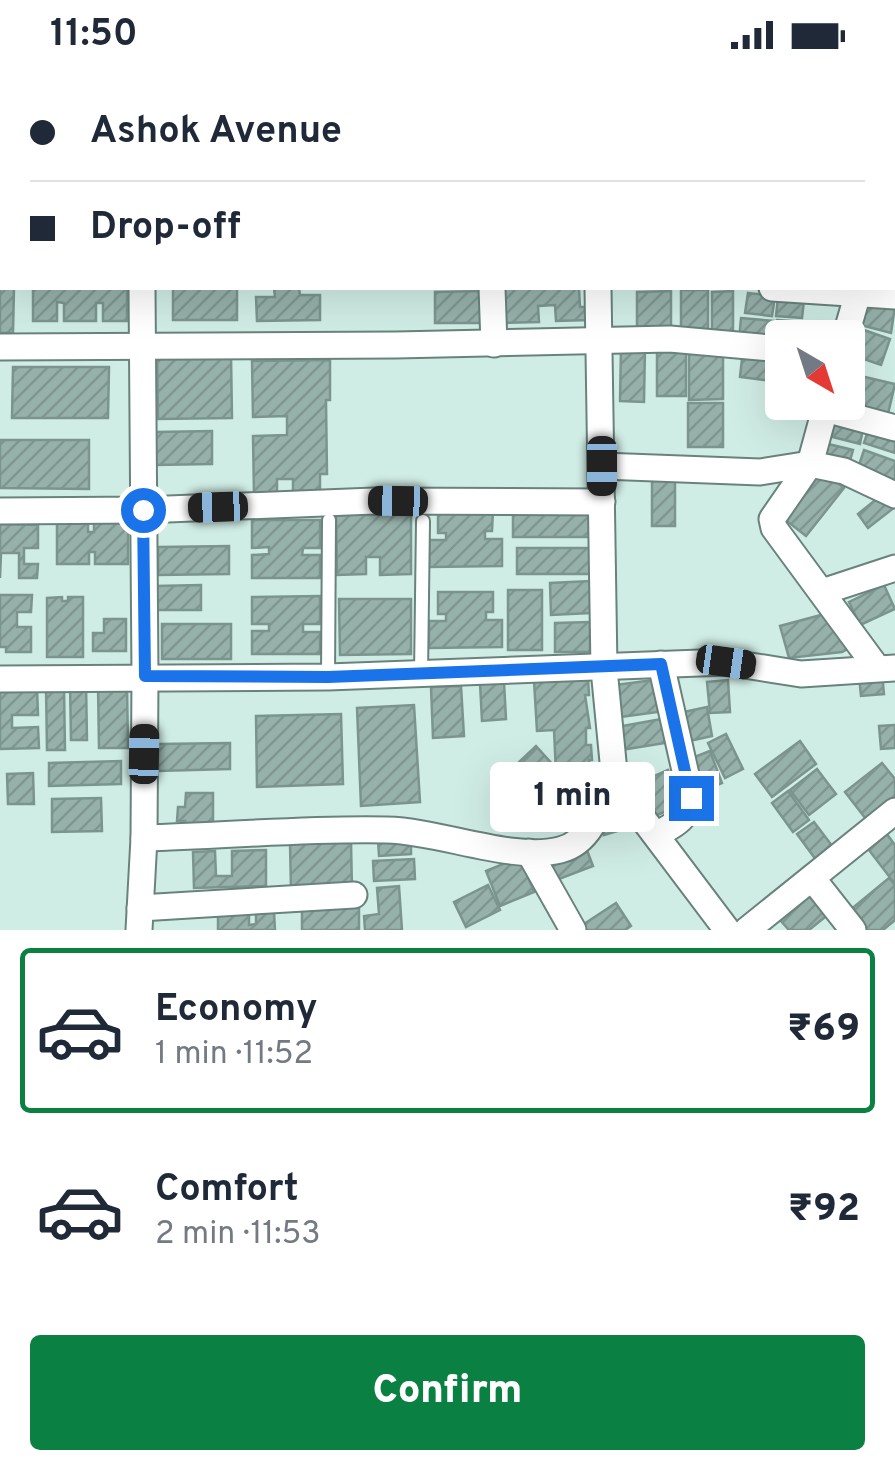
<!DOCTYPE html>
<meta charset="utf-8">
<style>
:root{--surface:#fff;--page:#f6f6f7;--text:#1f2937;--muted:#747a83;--line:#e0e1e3;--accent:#0b8043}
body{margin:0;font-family:Overpass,sans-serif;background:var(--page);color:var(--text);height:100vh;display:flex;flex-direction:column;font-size:38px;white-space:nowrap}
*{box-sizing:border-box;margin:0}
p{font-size:32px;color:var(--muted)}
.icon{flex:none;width:55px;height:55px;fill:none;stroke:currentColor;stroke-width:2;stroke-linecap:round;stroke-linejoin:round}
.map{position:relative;height:860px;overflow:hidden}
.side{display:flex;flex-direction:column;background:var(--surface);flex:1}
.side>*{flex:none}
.guide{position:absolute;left:0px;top:0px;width:895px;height:220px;box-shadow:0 10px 40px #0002;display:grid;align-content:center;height:220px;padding:0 30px;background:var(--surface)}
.needle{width:65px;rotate:141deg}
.controls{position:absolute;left:765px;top:250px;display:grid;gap:20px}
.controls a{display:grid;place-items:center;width:100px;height:100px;border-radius:10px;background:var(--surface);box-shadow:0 10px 40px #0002;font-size:50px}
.end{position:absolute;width:45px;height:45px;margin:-22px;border:12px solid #1a73e8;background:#fff;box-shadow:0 0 0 5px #fff}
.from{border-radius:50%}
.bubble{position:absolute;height:70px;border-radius:10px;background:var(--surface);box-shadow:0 10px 40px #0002;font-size:32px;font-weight:800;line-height:70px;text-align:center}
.car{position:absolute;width:30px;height:60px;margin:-30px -15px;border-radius:12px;box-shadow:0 0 8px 2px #0007;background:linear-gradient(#222 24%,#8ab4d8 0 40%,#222 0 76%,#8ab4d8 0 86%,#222 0)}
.guide b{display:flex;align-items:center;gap:35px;height:95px;font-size:38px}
.guide b+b{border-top:2px solid var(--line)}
.guide i{width:25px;height:25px;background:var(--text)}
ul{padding:18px 0 0;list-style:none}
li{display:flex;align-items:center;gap:30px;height:165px;margin:0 20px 15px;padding:0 10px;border:5px solid transparent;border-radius:10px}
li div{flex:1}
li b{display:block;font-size:38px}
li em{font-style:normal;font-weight:800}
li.on{border-color:var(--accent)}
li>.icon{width:90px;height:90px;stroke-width:1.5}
.cta{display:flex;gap:20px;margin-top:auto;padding:20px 30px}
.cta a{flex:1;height:115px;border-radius:10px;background:var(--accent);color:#fff;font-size:40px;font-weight:800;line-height:115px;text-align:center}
.status{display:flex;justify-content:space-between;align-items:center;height:70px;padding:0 50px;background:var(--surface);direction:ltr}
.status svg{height:28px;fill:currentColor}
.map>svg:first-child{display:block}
.building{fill:url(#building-hatch);stroke:#7b958e;stroke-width:2.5}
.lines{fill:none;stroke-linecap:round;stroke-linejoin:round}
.service-casing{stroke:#69837c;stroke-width:16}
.minor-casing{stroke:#69837c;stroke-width:29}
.service{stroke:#fff;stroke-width:12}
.minor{stroke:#fff;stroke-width:25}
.route{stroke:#1a73e8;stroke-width:12}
</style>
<div class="status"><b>11:50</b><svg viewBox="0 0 49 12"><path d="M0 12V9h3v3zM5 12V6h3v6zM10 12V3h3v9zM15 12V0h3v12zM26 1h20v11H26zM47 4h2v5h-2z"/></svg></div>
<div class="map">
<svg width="895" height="860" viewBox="0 0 895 860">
<defs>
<pattern id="building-hatch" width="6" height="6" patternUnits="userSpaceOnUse" patternTransform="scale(2.5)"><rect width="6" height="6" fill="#96b1aa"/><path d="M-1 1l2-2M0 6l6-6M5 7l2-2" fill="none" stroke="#809791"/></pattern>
</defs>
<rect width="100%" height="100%" fill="#d0ede5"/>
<!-- building -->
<g class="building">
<polygon points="0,160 2,218 14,218 13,263 0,263"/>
<polygon points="33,218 127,218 127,251 103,251 103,233 96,233 96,251 64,251 64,233 57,232 57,251 33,251"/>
<rect x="173" y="218" width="64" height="32"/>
<polygon points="274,218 299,218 300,225 320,225 320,250 257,251 256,227 275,227"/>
<polygon points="499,218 579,218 580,237 588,237 589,250 556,251 555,235 538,236 539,252 500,253"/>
<polygon points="681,220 708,220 708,259 681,260"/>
<polygon points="484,221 484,253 435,253 435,222"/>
<polygon points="671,221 671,257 637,257 637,222"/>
<polygon points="733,221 733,263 712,263 712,222"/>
<polygon points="748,223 775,226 772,246 745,243"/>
<polygon points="778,227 804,230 802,248 776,246"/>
<polygon points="868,229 895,236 891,263 861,255"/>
<polygon points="741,248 774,251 771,273 739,270"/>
<polygon points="777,250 802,252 801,268 774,270"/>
<polygon points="861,259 890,269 881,295 852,285"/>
<polygon points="621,278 645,278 644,332 620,331"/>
<rect x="657" y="279" width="29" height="47"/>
<polygon points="689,280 723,280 723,329 689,330"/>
<polygon points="743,280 782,285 779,312 740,307"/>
<polygon points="231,284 232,348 158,349 157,285"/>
<polygon points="330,290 330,330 326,330 327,404 320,404 320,425 293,425 293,409 277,409 277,425 254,426 253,366 287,365 287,346 253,347 252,291"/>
<polygon points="13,297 109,297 108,348 12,348"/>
<polygon points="848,303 895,314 887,348 848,332"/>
<rect x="688" y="333" width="35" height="44"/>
<polygon points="829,346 864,354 860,374 825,365"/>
<polygon points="870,355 895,363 895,383 864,373"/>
<polygon points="212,361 212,394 155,395 155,362"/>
<polygon points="0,370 89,370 89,419 0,418"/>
<polygon points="820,372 853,380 848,398 816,391"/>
<polygon points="864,380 895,391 895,413 857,401"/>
<polygon points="817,396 844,418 806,466 778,444"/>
<rect x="652" y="402" width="23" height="54"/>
<polygon points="884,423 895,437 868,458 858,444"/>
<polygon points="493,440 492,461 485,461 485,469 502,469 502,496 429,497 429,470 446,470 446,463 438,463 438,441"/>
<rect x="513" y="440" width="76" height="27"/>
<polygon points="336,443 411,443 411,504 380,505 380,487 366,487 366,504 337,505"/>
<polygon points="57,446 88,446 88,462 94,462 94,446 128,446 128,494 95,494 95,482 89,482 89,494 57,494"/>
<polygon points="252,450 320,450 320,478 303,478 302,485 320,485 320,508 252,508 252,485 269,484 269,477 252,478"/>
<polygon points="0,454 38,455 38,478 24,478 24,494 38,494 37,508 19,508 19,483 1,483 0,508"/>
<polygon points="229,476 229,504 158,505 158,477"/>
<rect x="517" y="478" width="73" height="26"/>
<polygon points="590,511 591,543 551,545 550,513"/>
<polygon points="201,515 201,540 155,540 155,516"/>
<polygon points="884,515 895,539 860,555 849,532"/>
<rect x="508" y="520" width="34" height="60"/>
<polygon points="438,522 493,522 493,542 486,542 486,550 502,550 502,577 429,578 429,551 446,551 446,544 438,544"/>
<polygon points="0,525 32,525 31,542 17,542 17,557 31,557 31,582 6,582 6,577 0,577"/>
<polygon points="320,526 320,554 303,554 303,562 320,562 320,584 252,584 252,561 269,561 269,554 252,554 252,527"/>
<polygon points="62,527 62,531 68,531 68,527 83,527 83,587 47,587 47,528"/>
<polygon points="339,529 411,529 411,584 340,585"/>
<polygon points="832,542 853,576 842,582 789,588 780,556"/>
<polygon points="104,549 126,549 126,581 93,581 93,563 104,563"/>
<polygon points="590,552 590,582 555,582 555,553"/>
<rect x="162" y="554" width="69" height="35"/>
<polygon points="882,603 884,624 861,626 859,606"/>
<polygon points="588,608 589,625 585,625 590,658 586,658 586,675 591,675 592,690 589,690 594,722 557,724 554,660 537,661 534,611"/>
<polygon points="654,610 658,642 620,647 615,615"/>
<polygon points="728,610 730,642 710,643 707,612"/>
<polygon points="70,612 86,612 87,670 71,670"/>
<polygon points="504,612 506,649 482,651 480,613"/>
<polygon points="127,614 128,678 99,678 98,615"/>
<polygon points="461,616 464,666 433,668 431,617"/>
<polygon points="37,617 38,645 12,645 12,658 38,657 39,678 0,679 0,618"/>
<polygon points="46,617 64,617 65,680 47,680"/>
<polygon points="414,635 420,732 361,736 357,638"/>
<polygon points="707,637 712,666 685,672 679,643"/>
<polygon points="341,644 343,714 257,717 256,646"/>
<polygon points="667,648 671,672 621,680 617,657"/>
<polygon points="895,655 895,678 881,679 879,656"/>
<polygon points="726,664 743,699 725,708 708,673"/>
<polygon points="800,671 816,694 772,727 755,704"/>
<polygon points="230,673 230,699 158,701 158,674"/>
<polygon points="536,676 554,696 536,713 518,693"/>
<polygon points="710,681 722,713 700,722 687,690"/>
<polygon points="121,691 121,714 49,716 49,693"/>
<polygon points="882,693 895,709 895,733 869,753 845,722"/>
<polygon points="817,699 836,724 809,745 790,720"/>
<polygon points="668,700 683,733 647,750 632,716"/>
<polygon points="33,703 34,734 8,734 7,704"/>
<polygon points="788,721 809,750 793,762 772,733"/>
<polygon points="186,723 213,723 213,765 185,764 185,751 177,751 178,737 185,737"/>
<polygon points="101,728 102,761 52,762 52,729"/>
<polygon points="621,735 631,757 604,765 606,739"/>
<polygon points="814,752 836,781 819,794 797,764"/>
<polygon points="881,756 895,775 895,814 862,771"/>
<polygon points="411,768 411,784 379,786 378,770"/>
<polygon points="351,772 352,818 291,820 290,773"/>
<polygon points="585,775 593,796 554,811 546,791"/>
<polygon points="266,780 266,816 194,818 193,782 215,781 216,806 232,806 232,781"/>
<polygon points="520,787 534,822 500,836 486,801"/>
<polygon points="414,789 415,809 374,811 373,791"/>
<polygon points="889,808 895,815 895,850 883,860 864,860 849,841"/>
<polygon points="488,815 500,840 466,857 454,832"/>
<polygon points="399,816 402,860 365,860 364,846 379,844 377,818"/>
<polygon points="813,821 830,843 809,860 789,860 779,849"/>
<polygon points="359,833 359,860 302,860 302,834"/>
<polygon points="616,833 631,856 625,860 579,860 578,858"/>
<polygon points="256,842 274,842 275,860 218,860 218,844 249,843 249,855 256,854"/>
</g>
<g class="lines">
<!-- service casing -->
<g class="service-casing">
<g id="service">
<polyline points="421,604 423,451"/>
<polyline points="328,607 329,450"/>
</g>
</g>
<!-- minor casing -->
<g class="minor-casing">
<g id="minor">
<polyline points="145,0 145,2"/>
<polyline points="488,2 488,0"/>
<polyline points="603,2 603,0"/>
<polyline points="0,26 2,0"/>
<polyline points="492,218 494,274"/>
<polyline points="598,218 604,599 614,702 641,746 727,860"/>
<polyline points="772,218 895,226"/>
<polyline points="845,268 858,223"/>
<polyline points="0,277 396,275 670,269 782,279"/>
<polyline points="827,332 810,394 772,449 774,458 877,598"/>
<polyline points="825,339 895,358"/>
<polyline points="602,396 760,402 810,394 844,401 895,425"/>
<polyline points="0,441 143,440 374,431 602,432"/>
<polyline points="822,522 895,498"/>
<polyline points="0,609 328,607 726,592 801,604 895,598"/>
<path d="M656,765C674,755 688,749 691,727L661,594"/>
<path d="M144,768C225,766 307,758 387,760C440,761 512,792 560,780C594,772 603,730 614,702"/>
<polyline points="529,782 573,860"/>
<polyline points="812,808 853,860"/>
<polyline points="140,838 354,825"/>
<polyline points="139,860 144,768 145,606 142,218"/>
<polyline points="747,860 895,741"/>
</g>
</g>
<!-- service -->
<use href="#service" class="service"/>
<!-- minor -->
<use href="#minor" class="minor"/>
</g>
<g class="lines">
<!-- route -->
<polyline class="route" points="143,440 145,606 328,607 661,594 691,728"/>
</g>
</svg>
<div class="controls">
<a><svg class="needle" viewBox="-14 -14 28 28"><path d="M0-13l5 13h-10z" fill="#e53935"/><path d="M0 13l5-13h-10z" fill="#747a83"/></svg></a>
</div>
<i class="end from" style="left:143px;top:440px"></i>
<i class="end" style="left:691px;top:728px"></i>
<div class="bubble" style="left:490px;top:692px;width:165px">1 min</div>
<i class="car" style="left:602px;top:396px;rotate:180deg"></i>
<i class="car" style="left:398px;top:431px;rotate:271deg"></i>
<i class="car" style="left:218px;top:437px;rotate:268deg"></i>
<i class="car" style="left:726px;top:592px;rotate:98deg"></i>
<i class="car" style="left:144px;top:684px;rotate:1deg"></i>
<div class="guide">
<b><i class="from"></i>Ashok Avenue</b>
<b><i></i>Drop-off</b>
</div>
</div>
<section class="side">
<ul>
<li class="on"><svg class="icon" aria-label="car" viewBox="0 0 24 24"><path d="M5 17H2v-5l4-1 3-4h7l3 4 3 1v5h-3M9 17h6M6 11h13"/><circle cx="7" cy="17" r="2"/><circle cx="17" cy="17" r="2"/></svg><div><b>Economy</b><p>1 min · 11:52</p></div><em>₹69</em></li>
<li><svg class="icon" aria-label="car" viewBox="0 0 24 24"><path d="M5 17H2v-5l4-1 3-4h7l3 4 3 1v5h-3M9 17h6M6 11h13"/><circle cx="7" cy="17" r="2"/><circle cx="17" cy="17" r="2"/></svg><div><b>Comfort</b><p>2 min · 11:53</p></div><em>₹92</em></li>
</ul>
<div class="cta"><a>Confirm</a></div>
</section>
